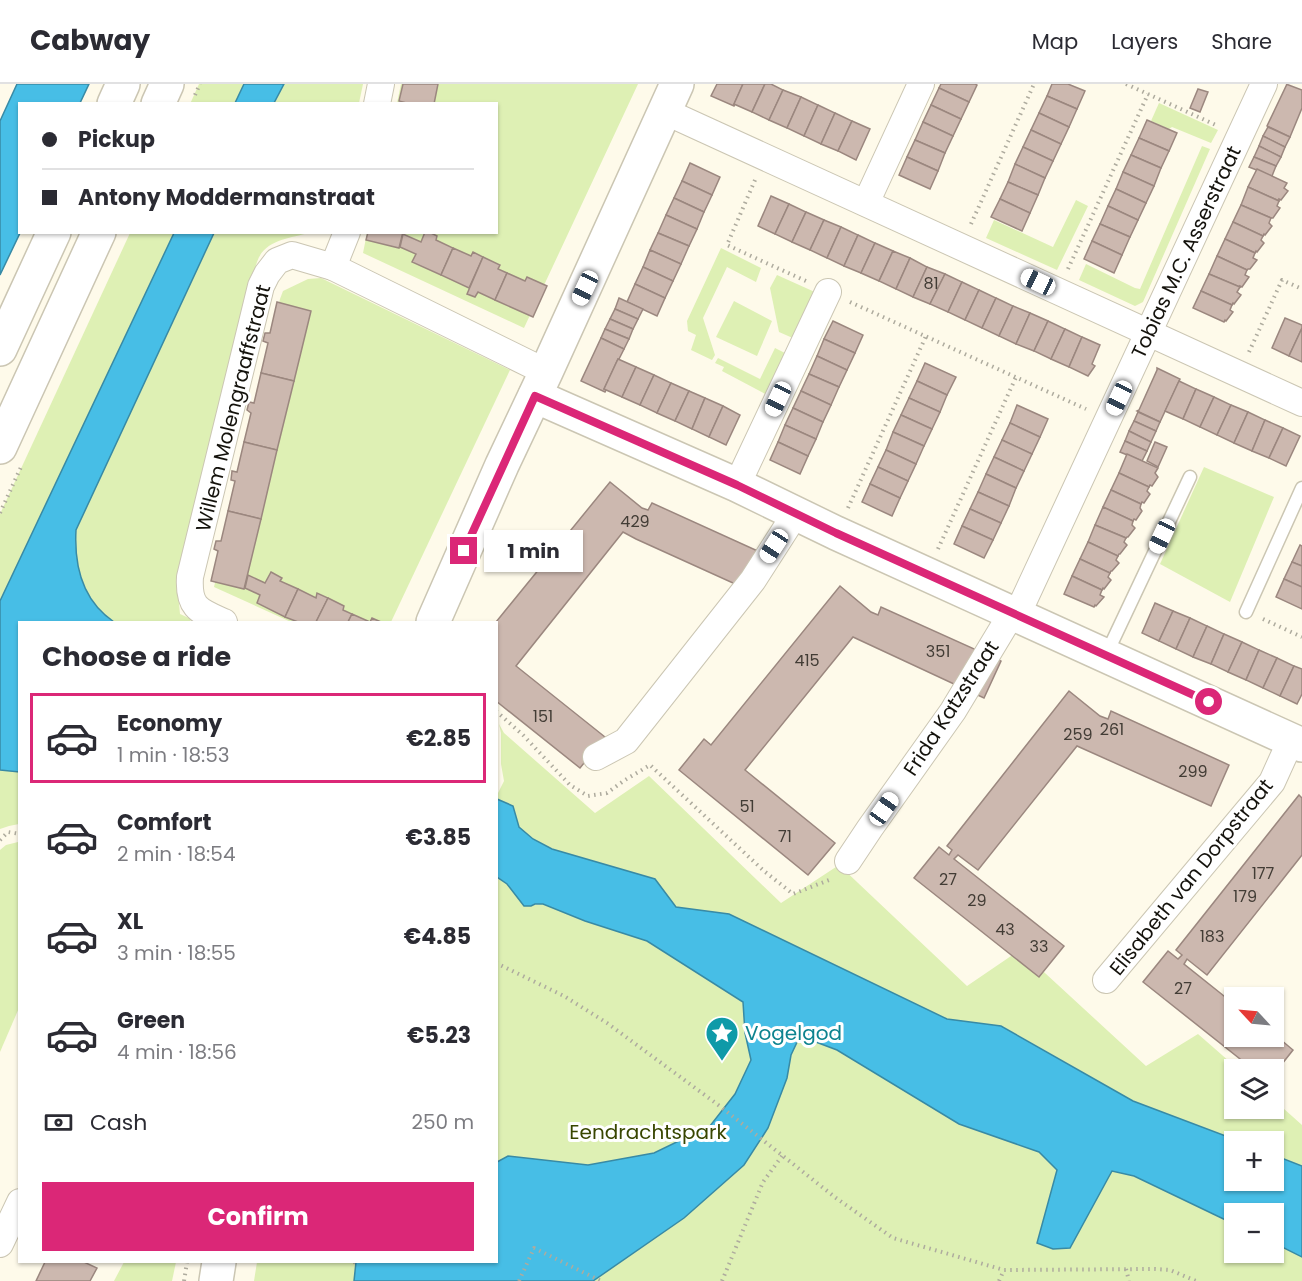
<!DOCTYPE html>
<meta charset="utf-8">
<style>
:root{--surface:#fff;--page:#f7f7f7;--text:#2b2b33;--muted:#7c7c81;--line:#e1e1e2;--accent:#db2777}
body{margin:0;font-family:Poppins,sans-serif;background:var(--page);color:var(--text);height:100vh;display:flex;flex-direction:column;font-size:22px;white-space:nowrap}
*{box-sizing:border-box;margin:0}
p{font-size:20px;color:var(--muted)}
.icon{flex:none;width:33px;height:33px;fill:none;stroke:currentColor;stroke-width:2;stroke-linecap:round;stroke-linejoin:round}
.map{position:relative;flex:1;overflow:hidden}
.details{position:absolute;left:18px;top:537px;width:480px;height:642px;display:flex;flex-direction:column;background:var(--surface);border-radius:0px;box-shadow:0 2px 4px #0004}
.details>*{flex:none}
.banner{position:absolute;left:18px;top:18px;width:480px;height:132px;border-radius:0px;box-shadow:0 2px 4px #0004;display:grid;align-content:center;height:132px;padding:0 24px;background:var(--surface)}
.needle{width:39px;rotate:296deg}
.buttons{position:absolute;left:1224px;top:903px;display:grid;gap:12px}
.buttons a{display:grid;place-items:center;width:60px;height:60px;border-radius:0px;background:var(--surface);box-shadow:0 2px 4px #0004;font-size:30px}
.end{position:absolute;width:27px;height:27px;margin:-14px;border:8px solid #db2777;background:#fff;box-shadow:0 0 0 3px #fff}
.from{border-radius:50%}
.bubble{position:absolute;height:42px;border-radius:0px;background:var(--surface);box-shadow:0 2px 4px #0004;font-size:20px;font-weight:700;line-height:42px;text-align:center}
.car{position:absolute;width:18px;height:36px;margin:-18px -9px;border-radius:8px;box-shadow:0 0 4px 2px #0007;background:linear-gradient(#fff 24%,#345 0 40%,#fff 0 76%,#345 0 86%,#fff 0)}
.banner b{display:flex;align-items:center;gap:21px;height:57px;font-size:22px}
.banner b+b{border-top:2px solid var(--line)}
.banner i{width:15px;height:15px;background:var(--text)}
ul{padding:0;list-style:none}
li{display:flex;align-items:center;gap:18px;height:90px;margin:0 12px 9px;padding:0 12px;border:3px solid transparent;border-radius:0px}
li div{flex:1}
li b{display:block;font-size:22px}
li em{font-style:normal;font-weight:700}
li.selected{border-color:var(--accent)}
li>.icon{width:54px;height:54px;stroke-width:1.5}
h2{padding:0 24px;font-size:27px;line-height:72px}
.pay{display:flex;align-items:center;gap:15px;height:66px;padding:0 24px;font-size:22px}
.pay p{margin-inline-start:auto}
.button{display:flex;gap:12px;margin-top:auto;padding:12px 24px}
.button a{flex:1;height:69px;border-radius:0px;background:var(--accent);color:#fff;font-size:24px;font-weight:700;line-height:69px;text-align:center}
header{display:flex;align-items:center;gap:36px;box-sizing:border-box;height:84px;padding:0 30px;background:var(--surface);border-bottom:2px solid var(--line)}
header strong{font-size:28px}
nav{display:flex;gap:33px;margin-inline-start:auto;font-size:21px}
.map>svg:first-child{display:block}
.green{fill:#def0b4}
.water{fill:#47bee6;stroke:#388aa5;stroke-width:1.5}
.building{fill:#ccb8af;stroke:#9b877f;stroke-width:1.5}
.lines{fill:none;stroke-linecap:round;stroke-linejoin:round}
.lane-casing{stroke:#cbc6b3;stroke-width:15}
.street-casing{stroke:#cbc6b3;stroke-width:28}
.secondary-casing{stroke:#cbc6b3;stroke-width:36}
.primary-casing{stroke:#cbc6b3;stroke-width:36}
.path{stroke:#aeab9e;stroke-width:4;stroke-dasharray:1.5 4.5;stroke-linecap:butt}
.lane{stroke:#fff;stroke-width:12}
.street{stroke:#fff;stroke-width:26}
.secondary{stroke:#fff;stroke-width:33}
.primary{stroke:#fff;stroke-width:33}
.route{stroke:#db2777;stroke-width:8}
.labels{text-anchor:middle;stroke-width:6;stroke-linejoin:round;paint-order:stroke}
.number-label{font-size:16px;fill:#423c35}
.street-label{font-size:20px;fill:#14120c;stroke:#fff}
.culture-label{font-size:20px;fill:#0d838f;stroke:#fff;text-anchor:start}
.park-label{font-size:20px;fill:#384600;stroke:#fff}
</style>
<header>
<strong>Cabway</strong>
<nav><a>Map</a><a>Layers</a><a>Share</a></nav>
</header>
<div class="map">
<svg width="1302" height="1197" viewBox="0 0 1302 1197">
<rect width="100%" height="100%" fill="#fefaea"/>
<!-- green -->
<g class="green">
<polygon points="199,0 244,0 235,19 190,20"/>
<polygon points="284,0 363,0 359,19 274,20"/>
<polygon points="401,0 638,0 524,244 363,169 367,149 496,148 496,20 397,19"/>
<polygon points="1159,19 1218,46 1211,59 1172,43 1169,45 1151,37"/>
<polygon points="1202,62 1210,65 1143,218 1135,222 1079,196 1086,180 1135,204 1140,205"/>
<polygon points="1076,116 1088,122 1057,186 986,154 994,136 1053,163"/>
<polygon points="130,149 174,149 0,517 0,430"/>
<path d="M214,149H309C290,154 264,156 257,178C254,186 253,197 252,206L178,509L180,530L191,535L190,538H114C83,517 74,482 76,446Z"/>
<polygon points="721,164 761,184 756,198 727,183 703,234 715,271 712,276 691,266 696,251 688,247 687,237"/>
<polygon points="777,191 817,209 795,255 779,248 770,204"/>
<polygon points="321,194 510,286 391,538 291,538 214,503 280,215 283,207 308,195"/>
<polygon points="734,217 772,237 757,272 716,253"/>
<polygon points="775,264 787,270 769,312 722,287 724,283 715,279 718,274 760,295"/>
<polygon points="1204,383 1274,413 1230,518 1160,480"/>
<polygon points="499,640 504,649 595,729 649,692 781,819 839,781 967,902 1020,866 1146,982 1198,950 1238,985 1234,986 1234,1024 1274,1024 1274,1016 1302,1041 1302,1082 1274,1071 1274,1058 1239,1057 1133,1017 1002,942 947,935 729,830 676,823 655,795 552,765 533,755 519,743 513,722 497,715 497,711 504,697 501,680 501,649"/>
<polygon points="0,686 20,688 19,740 9,742 0,745"/>
<polygon points="18,758 20,759 19,924 0,968 0,766 6,761"/>
<polygon points="497,793 507,800 524,822 543,820 585,837 647,857 743,918 837,966 857,978 1234,1130 1234,1168 1274,1168 1274,1138 1302,1149 1302,1197 254,1197 257,1178 496,1178"/>
<polygon points="124,1178 176,1178 172,1197 114,1197"/>
</g>
<!-- water -->
<g class="water">
<polygon points="17,0 89,0 80,19 20,20 20,149 0,191 0,37"/>
<polygon points="244,0 284,0 274,19 235,19"/>
<path d="M174,149H214L76,446C74,482 83,517 114,538H20L19,688L0,686V517Z"/>
<polygon points="497,715 513,722 519,743 533,755 552,765 655,795 676,823 729,830 947,935 1001,942 1133,1017 1239,1057 1234,1058 1234,1096 1274,1096 1274,1071 1302,1082 1302,1173 1274,1159 1274,1130 1234,1130 1234,1140 1134,1092 1112,1087 1070,1164 1053,1165 1037,1159 1057,1086 1039,1068 959,1040 837,966 800,952 791,971 787,994 768,1044 744,1081 684,1134 593,1197 354,1197 356,1178 496,1178 497,1078 508,1072 588,1081 654,1069 710,1042 735,1010 751,976 745,949 743,918 647,857 585,837 543,820 535,820 531,822 524,822 507,800 497,793"/>
</g>
<!-- building -->
<g class="building">
<polygon points="403,0 438,0 434,20 410,20 399,17"/>
<polygon points="717,0 743,0 734,20 735,20 734,22 711,12"/>
<polygon points="743,0 765,0 752,28 734,20"/>
<polygon points="765,0 771,0 783,6 769,36 752,28"/>
<polygon points="941,0 975,0 977,1 969,18 939,4"/>
<polygon points="1052,0 1068,0 1085,7 1077,25 1047,12"/>
<polygon points="1286,0 1302,6 1302,24 1290,53 1267,42 1287,0"/>
<polygon points="939,4 969,18 961,35 931,21"/>
<polygon points="1198,5 1208,8 1200,28 1190,24"/>
<polygon points="783,6 801,13 787,44 769,36"/>
<polygon points="1047,12 1077,25 1069,43 1039,29"/>
<polygon points="801,13 818,21 804,52 787,44"/>
<polygon points="818,21 835,29 821,60 804,52"/>
<polygon points="931,21 961,35 953,52 923,38"/>
<polygon points="835,29 852,37 838,67 821,60"/>
<polygon points="1039,29 1069,43 1061,60 1031,46"/>
<polygon points="1147,36 1177,49 1169,67 1139,54"/>
<polygon points="852,37 870,45 856,76 838,67"/>
<polygon points="923,38 953,52 945,69 915,56"/>
<polygon points="1268,43 1290,53 1285,63 1263,52"/>
<polygon points="1031,46 1061,60 1053,77 1023,63"/>
<polygon points="1263,52 1285,63 1281,73 1259,62"/>
<polygon points="1139,54 1169,67 1161,84 1131,71"/>
<polygon points="915,56 945,69 938,87 907,73"/>
<polygon points="1259,62 1281,73 1276,82 1254,73"/>
<polygon points="1023,63 1053,77 1045,94 1015,80"/>
<polygon points="1131,71 1161,84 1154,102 1123,88"/>
<polygon points="907,73 938,87 930,105 899,91"/>
<polygon points="1254,73 1276,82 1272,92 1249,83"/>
<polygon points="690,79 720,93 712,111 682,97"/>
<polygon points="1015,80 1045,94 1038,111 1008,98"/>
<polygon points="1257,85 1287,99 1284,104 1288,107 1281,116 1279,115 1279,117 1248,103"/>
<polygon points="1123,88 1154,102 1146,119 1116,105"/>
<polygon points="682,97 712,111 704,128 674,114"/>
<polygon points="1008,98 1038,111 1030,129 1000,115"/>
<polygon points="1248,103 1279,117 1277,122 1280,124 1273,134 1271,134 1241,121"/>
<polygon points="1116,105 1146,119 1138,136 1108,122"/>
<polygon points="771,112 789,120 775,150 758,142"/>
<polygon points="674,114 704,128 697,145 666,131"/>
<polygon points="1000,115 1030,129 1022,147 991,133"/>
<polygon points="789,120 806,128 792,158 775,150"/>
<polygon points="1241,121 1271,134 1269,139 1272,142 1265,151 1264,150 1263,152 1233,138"/>
<polygon points="1108,122 1138,136 1130,153 1100,140"/>
<polygon points="806,128 824,136 810,166 792,158"/>
<polygon points="666,131 697,145 689,162 658,149"/>
<polygon points="824,136 841,143 827,174 810,166"/>
<polygon points="1233,138 1263,152 1261,156 1264,159 1257,168 1256,167 1255,169 1225,155"/>
<polygon points="1100,140 1130,153 1122,171 1092,157"/>
<polygon points="841,143 858,151 844,182 827,174"/>
<polygon points="368,148 403,148 399,164 366,156"/>
<polygon points="425,148 429,148 437,152 436,156 453,164 441,191 412,178 416,170 400,163 403,150 421,158"/>
<polygon points="658,149 689,162 681,180 650,166"/>
<polygon points="858,151 875,159 861,189 844,182"/>
<polygon points="1225,155 1255,169 1253,174 1257,176 1250,185 1248,185 1247,186 1217,172"/>
<polygon points="1092,157 1122,171 1114,189 1084,175"/>
<polygon points="875,159 893,167 879,197 861,189"/>
<polygon points="453,164 471,172 473,168 483,173 469,204 441,191"/>
<polygon points="650,166 681,180 673,197 643,183"/>
<polygon points="893,167 910,174 896,205 879,197"/>
<polygon points="1217,172 1247,186 1245,191 1249,193 1242,203 1240,202 1240,203 1209,190"/>
<polygon points="483,173 500,181 498,185 507,189 495,216 478,208 475,213 467,210"/>
<polygon points="910,174 927,183 913,213 896,205"/>
<polygon points="643,183 673,197 665,214 635,200"/>
<polygon points="927,183 945,190 930,220 913,213"/>
<polygon points="507,189 525,197 527,193 547,202 533,233 495,216"/>
<polygon points="945,190 962,198 948,228 930,220"/>
<polygon points="1209,190 1240,203 1237,208 1241,211 1234,220 1233,219 1232,221 1201,207"/>
<polygon points="962,198 979,206 965,236 948,228"/>
<polygon points="635,200 665,214 657,232 627,218"/>
<polygon points="979,206 996,214 982,244 965,236"/>
<polygon points="1201,207 1232,221 1230,226 1233,228 1226,237 1225,236 1224,238 1193,224"/>
<polygon points="619,214 643,225 638,235 615,225"/>
<polygon points="996,214 1013,222 999,252 982,244"/>
<polygon points="277,218 311,227 294,297 261,289 268,259 263,257 265,249 270,249"/>
<polygon points="1013,222 1030,229 1016,260 999,252"/>
<polygon points="615,225 638,235 633,245 610,235"/>
<polygon points="1030,229 1048,237 1034,267 1016,260"/>
<polygon points="1285,234 1302,241 1302,244 1289,272 1272,264"/>
<polygon points="610,235 633,245 629,255 605,245"/>
<polygon points="833,237 863,251 855,269 824,255"/>
<polygon points="1048,237 1065,245 1051,275 1034,267"/>
<polygon points="1302,244 1302,278 1289,272"/>
<polygon points="605,245 629,255 624,265 601,254"/>
<polygon points="1065,245 1082,253 1069,283 1051,275"/>
<polygon points="1082,253 1100,261 1092,280 1095,282 1088,292 1069,283"/>
<polygon points="601,254 624,265 619,275 618,275 604,305 606,306 605,308 581,297"/>
<polygon points="824,255 855,269 847,286 817,272"/>
<polygon points="817,272 847,286 839,303 809,290"/>
<polygon points="618,275 636,283 622,313 604,305"/>
<polygon points="925,279 956,293 947,311 917,297"/>
<polygon points="636,283 654,291 640,321 622,313"/>
<polygon points="1157,284 1180,295 1160,338 1137,327 1139,326 1157,286"/>
<polygon points="261,289 294,297 277,366 244,358 251,329 247,326 249,318 254,319"/>
<polygon points="809,290 839,303 831,321 801,307"/>
<polygon points="654,291 671,299 657,329 640,321"/>
<polygon points="917,297 947,311 940,328 909,314"/>
<polygon points="1179,297 1196,305 1183,335 1165,327"/>
<polygon points="671,299 689,307 675,337 657,329"/>
<polygon points="1196,305 1214,313 1200,343 1183,335"/>
<polygon points="689,307 705,314 692,345 675,337"/>
<polygon points="801,307 831,321 823,338 793,324"/>
<polygon points="1214,313 1231,321 1217,351 1200,343"/>
<polygon points="705,314 723,322 709,353 692,345"/>
<polygon points="909,314 940,328 932,345 901,331"/>
<polygon points="1017,321 1048,335 1040,353 1010,339"/>
<polygon points="1231,321 1248,328 1234,359 1217,351"/>
<polygon points="723,322 740,331 726,361 709,353"/>
<polygon points="793,324 823,338 816,355 785,341"/>
<polygon points="1138,328 1160,338 1156,347 1134,337"/>
<polygon points="1248,328 1265,336 1252,367 1234,359"/>
<polygon points="901,331 932,345 924,362 893,348"/>
<polygon points="1265,336 1283,344 1269,374 1252,367"/>
<polygon points="1134,337 1156,347 1151,358 1129,347"/>
<polygon points="1010,339 1040,353 1032,370 1002,356"/>
<polygon points="785,341 816,355 808,372 778,358"/>
<polygon points="1283,344 1300,352 1286,382 1269,374"/>
<polygon points="1129,347 1151,358 1147,367 1125,357"/>
<polygon points="893,348 924,362 916,380 886,366"/>
<polygon points="1002,356 1032,370 1024,387 994,373"/>
<polygon points="1125,357 1147,367 1142,377 1120,368"/>
<polygon points="244,358 277,366 261,435 228,427 235,397 231,396 232,387 237,388"/>
<polygon points="778,358 808,372 800,390 770,376"/>
<polygon points="1155,358 1167,363 1158,383 1147,377"/>
<polygon points="886,366 916,380 908,397 878,383"/>
<polygon points="1127,370 1158,384 1155,389 1158,393 1152,402 1150,401 1149,403 1119,389"/>
<polygon points="994,373 1024,387 1016,404 986,390"/>
<polygon points="878,383 908,397 900,414 870,400"/>
<polygon points="1119,389 1149,403 1147,407 1150,410 1144,419 1142,418 1141,420 1111,406"/>
<polygon points="986,390 1016,404 1009,422 978,408"/>
<polygon points="610,398 642,424 648,426 652,419 771,473 755,509 636,455 623,448 516,582 605,653 580,684 496,617 496,538"/>
<polygon points="870,400 900,414 892,432 862,418"/>
<polygon points="1111,406 1141,420 1140,424 1142,427 1136,436 1134,435 1133,437 1103,423"/>
<polygon points="978,408 1009,422 1001,439 970,425"/>
<polygon points="1103,423 1133,437 1132,441 1135,444 1128,453 1127,453 1126,454 1095,441"/>
<polygon points="970,425 1001,439 993,456 962,442"/>
<polygon points="228,427 261,435 244,505 211,497 218,467 214,465 216,457 221,457"/>
<polygon points="1095,441 1126,454 1124,458 1127,461 1120,470 1119,470 1118,472 1088,458"/>
<polygon points="962,442 993,456 984,474 954,460"/>
<polygon points="1088,458 1118,472 1116,476 1119,479 1112,487 1111,487 1110,489 1080,475"/>
<polygon points="1300,461 1302,462 1302,482 1292,478"/>
<polygon points="1080,475 1110,489 1108,493 1111,496 1104,505 1103,504 1102,506 1072,492"/>
<polygon points="1292,478 1302,482 1302,503 1284,495"/>
<polygon points="271,488 282,494 280,497 298,505 285,533 257,519 260,511 245,504 248,491 265,499"/>
<polygon points="1072,492 1102,506 1100,511 1104,513 1096,522 1095,521 1094,523 1064,510"/>
<polygon points="1284,495 1302,503 1302,525 1276,513"/>
<polygon points="840,502 871,528 878,531 881,523 1001,577 984,614 853,553 745,686 835,759 808,791 679,686 704,655 711,661"/>
<polygon points="298,505 316,514 317,509 328,514 316,538 298,538 285,533"/>
<polygon points="328,514 344,522 343,526 352,530 348,538 316,538"/>
<polygon points="1155,519 1173,527 1159,557 1142,549"/>
<polygon points="1173,527 1190,534 1176,565 1159,557"/>
<polygon points="352,530 370,538 372,534 381,538 348,538"/>
<polygon points="1190,534 1207,542 1193,573 1176,565"/>
<polygon points="1207,542 1224,550 1211,580 1193,573"/>
<polygon points="1224,550 1242,558 1228,588 1211,580"/>
<polygon points="1242,558 1259,566 1246,596 1228,588"/>
<polygon points="1259,566 1277,574 1263,604 1246,596"/>
<polygon points="1277,574 1294,582 1280,612 1263,604"/>
<polygon points="1294,582 1302,585 1302,610 1297,620 1280,612"/>
<polygon points="1069,607 1100,632 1108,635 1111,627 1229,681 1211,722 1077,662 978,786 958,771 954,775 1064,862 1039,893 914,794 939,763 949,771 952,766 947,762"/>
<polygon points="1299,711 1302,714 1302,771 1207,891 1187,875 1184,880 1234,920 1234,952 1274,952 1274,950 1293,966 1274,990 1274,986 1254,986 1143,898 1168,867 1178,875 1182,871 1176,866"/>
<polygon points="45,1178 84,1178 97,1184 90,1197 36,1197"/>
</g>
<g class="lines">
<!-- lane casing -->
<g class="lane-casing">
<g id="lane">
<polyline points="1246,528 1302,404"/>
<polyline points="1106,571 1190,393"/>
</g>
</g>
<!-- street casing -->
<g class="street-casing">
<g id="street">
<polyline points="377,20 381,0"/>
<polyline points="664,27 1302,319"/>
<polyline points="866,119 921,0"/>
<polyline points="333,183 546,288"/>
<polyline points="737,401 828,208"/>
<polyline points="1017,531 1264,0"/>
<path d="M224,538C199,527 188,524 190,493L261,202L267,190L277,177L292,171L333,183L347,148"/>
<polyline points="596,673 626,657 753,496 796,429"/>
<polyline points="848,777 870,744 953,627 1012,529"/>
<polyline points="1106,896 1272,698 1291,656"/>
<polyline points="0,1160 20,1118"/>
</g>
</g>
<!-- secondary casing -->
<g class="secondary-casing">
<g id="secondary">
<polyline points="535,312 737,401 836,449 1302,661"/>
<polyline points="433,538 502,381 546,288 677,0"/>
<polyline points="216,1197 219,1178"/>
</g>
</g>
<!-- primary casing -->
<g class="primary-casing">
<g id="primary">
<polyline points="114,20 123,0"/>
<polyline points="158,20 167,0"/>
<polyline points="0,265 54,148"/>
<polyline points="0,363 99,148"/>
</g>
</g>
<!-- path -->
<g class="path">
<polyline points="1126,0 1218,42"/>
<polyline points="195,11 200,0"/>
<polyline points="755,96 727,161 808,198"/>
<polyline points="971,140 1034,0"/>
<polyline points="1068,185 1148,10"/>
<polyline points="850,218 1086,325"/>
<polyline points="1249,268 1282,196 1302,205"/>
<polyline points="848,424 926,252"/>
<polyline points="0,429 21,383"/>
<polyline points="938,465 1016,293"/>
<polyline points="1263,535 1302,553"/>
<polyline points="496,627 523,651 570,701 588,712 607,709 625,696 650,681 764,787 793,810 829,796 832,794"/>
<polyline points="0,756 8,748 20,750"/>
<polyline points="496,879 564,912 607,939 721,1023 836,1114 893,1154 1004,1186 1155,1185 1170,1186 1196,1197"/>
<polyline points="354,1178 359,1181"/>
<polyline points="1126,1185 1129,1197"/>
<polyline points="184,1197 187,1178"/>
<polyline points="519,1197 534,1164 601,1197"/>
<polyline points="722,1197 763,1098 782,1072"/>
<polyline points="999,1197 1004,1186"/>
</g>
<!-- lane -->
<use href="#lane" class="lane"/>
<!-- street -->
<use href="#street" class="street"/>
<!-- secondary -->
<use href="#secondary" class="secondary"/>
<!-- primary -->
<use href="#primary" class="primary"/>
</g>
<g class="lines">
<!-- route -->
<polyline class="route" points="464,467 535,312 737,401 836,449 1209,618"/>
</g>
<!-- icons -->
<defs>
<g id="sight-pin" transform="scale(1.725)"><path d="M0 17L-7.5 6A9.5 9.5 0 1 1 7.5 6Z" fill="#0f9aa8" stroke="#fff"/><path d="M0-6L1.8-2.2L6-1.7L2.9 1.2L3.7 5.4L0 3.3L-3.7 5.4L-2.9 1.2L-6-1.7L-1.8-2.2Z" fill="#fff"/></g>
</defs>
<g fill-rule="evenodd">
<use href="#sight-pin" x="722" y="949"/>
</g>
<g class="labels">
<!-- number labels -->
<g class="number-label">
<text x="931" y="205">81</text>
<text x="635" y="443">429</text>
<text x="938" y="573">351</text>
<text x="807" y="582">415</text>
<text x="543" y="638">151</text>
<text x="1112" y="651">261</text>
<text x="1078" y="656">259</text>
<text x="1193" y="693">299</text>
<text x="747" y="728">51</text>
<text x="785" y="758">71</text>
<text x="1263" y="795">177</text>
<text x="948" y="801">27</text>
<text x="1245" y="818">179</text>
<text x="977" y="822">29</text>
<text x="1005" y="851">43</text>
<text x="1212" y="858">183</text>
<text x="1039" y="868">33</text>
<text x="1183" y="910">27</text>
</g>
<!-- street labels -->
<g class="street-label">
<text transform="translate(1186 168) rotate(-65)" y="7">Tobias M.C. Asserstraat</text>
<text transform="translate(233 324) rotate(-76)" y="7">Willem Molengraaffstraat</text>
<text transform="translate(951 624) rotate(-57)" y="7">Frida Katzstraat</text>
<text transform="translate(1191 793) rotate(-51)" y="7">Elisabeth van Dorpstraat</text>
</g>
<!-- culture labels -->
<g class="culture-label">
<text x="745" y="956">Vogelgod</text>
</g>
<!-- park labels -->
<g class="park-label">
<text x="648" y="1055">Eendrachtspark</text>
</g>
</g>
</svg>
<div class="buttons">
<a><svg class="needle" viewBox="-14 -14 28 28"><path d="M0-13l5 13h-10z" fill="#e53935"/><path d="M0 13l5-13h-10z" fill="#7c7c81"/></svg></a>
<a><svg class="icon" aria-label="layers" viewBox="0 0 24 24"><path d="M12 4l9 5-9 5-9-5zM3 14l9 5 9-5"/></svg></a>
<a>+</a>
<a>−</a>
</div>
<i class="end from" style="left:1209px;top:618px"></i>
<i class="end" style="left:464px;top:467px"></i>
<div class="bubble" style="left:484px;top:446px;width:99px">1 min</div>
<i class="car" style="left:1038px;top:198px;rotate:295deg"></i>
<i class="car" style="left:585px;top:204px;rotate:205deg"></i>
<i class="car" style="left:1119px;top:314px;rotate:205deg"></i>
<i class="car" style="left:778px;top:315px;rotate:205deg"></i>
<i class="car" style="left:1162px;top:452px;rotate:205deg"></i>
<i class="car" style="left:774px;top:462px;rotate:213deg"></i>
<i class="car" style="left:884px;top:725px;rotate:35deg"></i>
<div class="banner">
<b><i class="from"></i>Pickup</b>
<b><i></i>Antony Moddermanstraat</b>
</div>
<section class="details">
<h2>Choose a ride</h2>
<ul>
<li class="selected"><svg class="icon" aria-label="car" viewBox="0 0 24 24"><path d="M5 17H2v-5l4-1 3-4h7l3 4 3 1v5h-3M9 17h6M6 11h13"/><circle cx="7" cy="17" r="2"/><circle cx="17" cy="17" r="2"/></svg><div><b>Economy</b><p>1 min · 18:53</p></div><em>€2.85</em></li>
<li><svg class="icon" aria-label="car" viewBox="0 0 24 24"><path d="M5 17H2v-5l4-1 3-4h7l3 4 3 1v5h-3M9 17h6M6 11h13"/><circle cx="7" cy="17" r="2"/><circle cx="17" cy="17" r="2"/></svg><div><b>Comfort</b><p>2 min · 18:54</p></div><em>€3.85</em></li>
<li><svg class="icon" aria-label="car" viewBox="0 0 24 24"><path d="M5 17H2v-5l4-1 3-4h7l3 4 3 1v5h-3M9 17h6M6 11h13"/><circle cx="7" cy="17" r="2"/><circle cx="17" cy="17" r="2"/></svg><div><b>XL</b><p>3 min · 18:55</p></div><em>€4.85</em></li>
<li><svg class="icon" aria-label="car" viewBox="0 0 24 24"><path d="M5 17H2v-5l4-1 3-4h7l3 4 3 1v5h-3M9 17h6M6 11h13"/><circle cx="7" cy="17" r="2"/><circle cx="17" cy="17" r="2"/></svg><div><b>Green</b><p>4 min · 18:56</p></div><em>€5.23</em></li>
</ul>
<div class="pay"><svg class="icon" aria-label="cash" viewBox="0 0 24 24"><path d="M3 7h18v10H3z"/><circle cx="12" cy="12" r="2"/></svg>Cash<p>250 m</p></div>
<div class="button"><a>Confirm</a></div>
</section>
</div>
